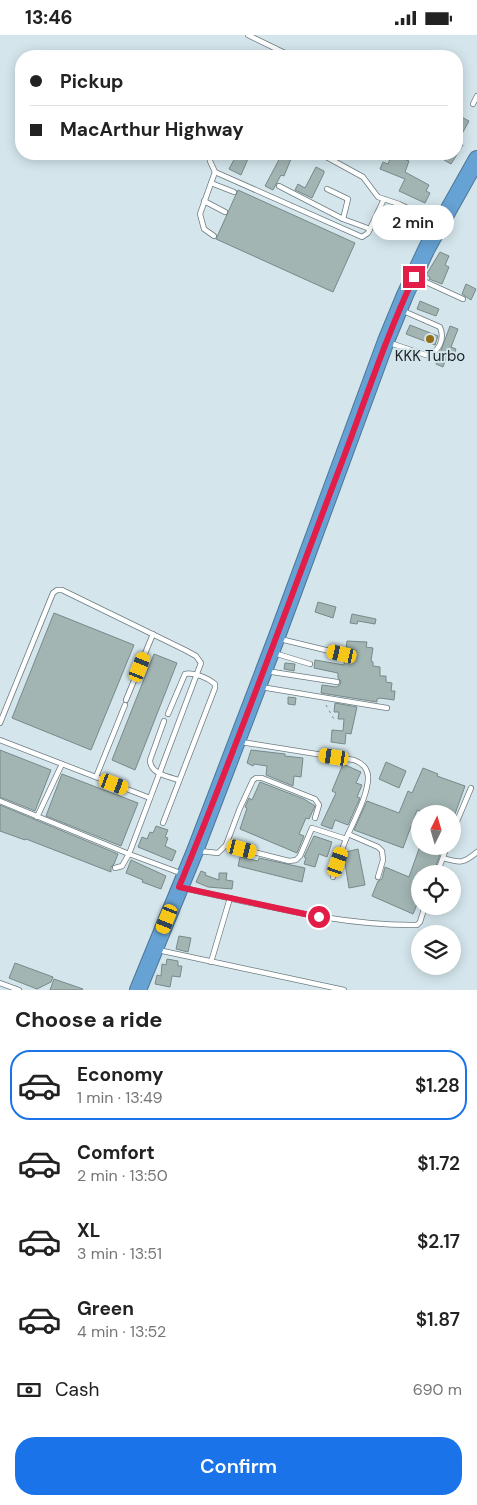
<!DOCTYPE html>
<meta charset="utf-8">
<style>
:root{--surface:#fff;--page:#f6f6f6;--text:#222;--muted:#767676;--line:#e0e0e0;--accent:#1a73e8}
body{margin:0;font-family:"DM Sans",sans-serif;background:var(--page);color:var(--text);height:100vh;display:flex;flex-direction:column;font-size:19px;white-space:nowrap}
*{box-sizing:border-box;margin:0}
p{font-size:16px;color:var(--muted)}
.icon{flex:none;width:28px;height:28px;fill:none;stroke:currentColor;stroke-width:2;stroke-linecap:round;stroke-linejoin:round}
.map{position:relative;height:955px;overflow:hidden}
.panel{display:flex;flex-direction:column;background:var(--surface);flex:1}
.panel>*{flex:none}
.banner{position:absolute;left:15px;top:15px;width:448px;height:110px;border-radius:20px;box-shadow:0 2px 12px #0003;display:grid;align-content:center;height:110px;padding:0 15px;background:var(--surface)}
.needle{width:32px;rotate:5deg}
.tools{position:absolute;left:411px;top:770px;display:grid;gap:10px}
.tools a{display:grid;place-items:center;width:50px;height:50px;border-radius:50%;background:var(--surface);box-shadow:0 2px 12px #0003;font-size:25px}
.end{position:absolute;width:22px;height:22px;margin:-11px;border:6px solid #e11d48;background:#fff;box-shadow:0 0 0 2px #fff}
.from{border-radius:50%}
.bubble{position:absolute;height:35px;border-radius:18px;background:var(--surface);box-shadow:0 2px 12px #0003;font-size:16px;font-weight:600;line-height:35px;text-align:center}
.car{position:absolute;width:15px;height:30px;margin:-15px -8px;border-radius:6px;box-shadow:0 0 4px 1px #0007;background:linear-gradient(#f5c518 24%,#345 0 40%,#f5c518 0 76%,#345 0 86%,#f5c518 0)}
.banner b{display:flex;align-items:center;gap:18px;height:48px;font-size:19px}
.banner b+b{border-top:1px solid var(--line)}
.banner i{width:12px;height:12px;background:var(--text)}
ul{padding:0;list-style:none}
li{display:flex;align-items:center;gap:15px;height:70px;margin:0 10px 8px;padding:0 5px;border:2px solid transparent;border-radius:20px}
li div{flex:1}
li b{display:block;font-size:19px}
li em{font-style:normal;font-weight:600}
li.active{border-color:var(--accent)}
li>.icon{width:45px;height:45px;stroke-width:1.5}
h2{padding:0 15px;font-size:22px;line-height:60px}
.pay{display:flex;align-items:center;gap:12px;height:55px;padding:0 15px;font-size:19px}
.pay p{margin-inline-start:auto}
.action{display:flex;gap:10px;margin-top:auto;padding:10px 15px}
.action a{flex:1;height:58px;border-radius:20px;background:var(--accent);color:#fff;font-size:20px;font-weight:600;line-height:58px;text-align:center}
.status{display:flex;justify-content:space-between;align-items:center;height:35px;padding:0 25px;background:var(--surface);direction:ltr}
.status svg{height:14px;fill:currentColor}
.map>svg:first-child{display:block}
.building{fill:#a2b5b3;stroke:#778988}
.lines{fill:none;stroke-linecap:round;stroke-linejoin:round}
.lane-casing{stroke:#6c7d82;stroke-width:6}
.highway-casing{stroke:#4d7697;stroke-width:18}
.path{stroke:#7a868a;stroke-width:1;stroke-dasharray:2.5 4;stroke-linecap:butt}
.lane{stroke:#fff;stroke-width:4.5}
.highway{stroke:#67a2d5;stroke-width:16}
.route{stroke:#e11d48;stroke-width:6}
.poi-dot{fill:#956d17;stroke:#d4e6ec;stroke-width:2}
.labels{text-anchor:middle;stroke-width:4;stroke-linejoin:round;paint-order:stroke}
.poi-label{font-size:15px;fill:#1c2325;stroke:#d4e6ec}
</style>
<div class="status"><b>13:46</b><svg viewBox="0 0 49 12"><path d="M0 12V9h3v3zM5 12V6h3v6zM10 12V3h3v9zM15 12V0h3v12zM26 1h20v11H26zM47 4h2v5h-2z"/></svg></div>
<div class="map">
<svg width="477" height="955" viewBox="0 0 477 955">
<rect width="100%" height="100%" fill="#d4e6ec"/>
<!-- building -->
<g class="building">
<polygon points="456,79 469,86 458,106 463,110 451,129 444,125 448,119 456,119"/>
<polygon points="237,119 250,119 241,140 229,134"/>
<polygon points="282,119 293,119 284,141 281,140 273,155 265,151"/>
<polygon points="392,119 403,119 401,123 409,126 405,137 429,150 426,156 430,158 425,168 399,156 405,144 380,134 383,127 388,129"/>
<polygon points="316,132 324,136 324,138 312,163 295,155 298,149 305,153"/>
<polygon points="238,155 355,208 333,257 216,204"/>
<polygon points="403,176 410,179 407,185 400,182"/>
<polygon points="440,217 449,221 445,230 449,232 442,249 429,244 430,242 426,240"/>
<polygon points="466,249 476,254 471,265 462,259"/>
<polygon points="420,266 439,274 436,281 417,274"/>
<polygon points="410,290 438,301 435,310 406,299"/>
<polygon points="450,291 458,294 451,312 456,314 452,325 446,323 443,332 436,329"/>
<polygon points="318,567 336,572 333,583 315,577"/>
<polygon points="54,578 134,610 91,715 12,683"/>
<polygon points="352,579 376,584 375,589 358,586 357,589 350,588"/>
<polygon points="347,606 367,607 366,612 373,613 371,626 373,627 373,631 380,632 380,641 386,641 386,647 392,648 391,656 395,656 394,665 380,663 377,664 377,667 321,658 322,650 336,652 340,650 341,646 338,643 338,638 314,633 315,625 344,630"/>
<polygon points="154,619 177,628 135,735 112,725"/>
<polygon points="285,628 295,629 294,636 284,634"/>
<polygon points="288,662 296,663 295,670 288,669"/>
<polygon points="335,668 357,672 351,699 346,698 345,709 331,707 332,695 343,696 344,684 338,684 339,677 334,677"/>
<polygon points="0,715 51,735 35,776 0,762"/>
<polygon points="251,715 285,719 285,721 303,723 301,742 294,741 293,751 266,740 267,731 254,729 253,731 247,728"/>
<polygon points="386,727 406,736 399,753 379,744"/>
<polygon points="343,729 361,737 356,748 362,750 357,762 360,763 348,790 335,785 332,794 321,790 336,758 332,756"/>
<polygon points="423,733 438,739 437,741 465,751 455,779 426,779 417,775 403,813 354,795 367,766 399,778 408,756 412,758"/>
<polygon points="62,739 138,768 121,811 46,781"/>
<polygon points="260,747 304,764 315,771 309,784 306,783 299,799 304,801 297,818 240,794 247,773 245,772 249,763 252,765"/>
<polygon points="0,770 118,819 114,829 111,832 111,837 26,804 25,805 0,796"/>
<polygon points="156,791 168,795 165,802 168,803 165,811 176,816 172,826 138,812 142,802 147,804 150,797 153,798"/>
<polygon points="314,801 332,807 327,822 319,819 315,832 304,829 306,823 304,822"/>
<polygon points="420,811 443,811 433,839 420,839 420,862 413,879 372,861 378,846 382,844 385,832 409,842"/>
<polygon points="358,814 365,850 349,853 344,822 346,817"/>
<polygon points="240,822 258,826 259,823 305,833 302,847 238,831"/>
<polygon points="131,825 166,841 161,854 142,847 143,845 126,838"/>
<polygon points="201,836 206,838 205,840 219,845 219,838 227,838 226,845 233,846 232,854 208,852 196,847"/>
<polygon points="179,901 191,903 188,917 176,914"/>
<polygon points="167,924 178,926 178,931 182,931 180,942 172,941 170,952 155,949 157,940 161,941 162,929 166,930"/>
<polygon points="15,928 53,942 51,947 37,954 9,943"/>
<polygon points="54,944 83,954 82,955 50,955"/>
</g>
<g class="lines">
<!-- lane casing -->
<g class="lane-casing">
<g id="lane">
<polyline points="248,0 291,21"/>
<polyline points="473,69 477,61"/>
<polyline points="209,119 210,126 215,137 362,202 368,198 384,164"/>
<polyline points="321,119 363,142 378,162 399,169 437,187"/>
<polyline points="211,148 234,157"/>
<polyline points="279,151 343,184 370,194"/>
<polyline points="327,154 348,164 343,184"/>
<polyline points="204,166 225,177"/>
<polyline points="214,201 204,194 200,179 215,137"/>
<polyline points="417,243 463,264"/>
<path d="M390,308L426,320C439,318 445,304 440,292L401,275"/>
<polyline points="280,604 342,619"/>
<polyline points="274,618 310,629"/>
<polyline points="266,636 337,647"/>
<polyline points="261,652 387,673"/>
<polyline points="126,665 153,599"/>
<path d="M164,686L150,725C150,739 169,742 179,745"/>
<polyline points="0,688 53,558 57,555 62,555 185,615 196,621 201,628 129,819 0,766"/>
<polyline points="0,705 150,763"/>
<path d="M241,707L354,725C362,728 367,732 368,741C369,759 353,787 346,804C341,817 337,829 333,842"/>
<polyline points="96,742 125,670"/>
<polyline points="37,782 62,729"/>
<path d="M163,788L215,653V649C208,643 194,637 185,639L168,679"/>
<polyline points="452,798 471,753"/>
<polyline points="348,799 378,812 382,816 383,825 378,842"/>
<polyline points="226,810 289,826 296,825 300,821 312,793 346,804"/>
<polyline points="199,816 218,818 226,810 240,773 253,745 256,743 262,743 315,764 319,770 315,783"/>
<path d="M443,823C460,828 463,829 477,817"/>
<polyline points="115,833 122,831 129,819 183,839"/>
<polyline points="437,839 447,811"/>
<path d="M183,853C260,869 337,891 417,890L420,887L425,871"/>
<polyline points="158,915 344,955"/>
<polyline points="211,927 230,863"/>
<polyline points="0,948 19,955"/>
</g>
</g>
<!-- highway casing -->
<g class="highway-casing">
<polyline id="highway" points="138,955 195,816 276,604 386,306 405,260 427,213 477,124"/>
</g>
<!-- path -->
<polyline class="path" points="326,670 335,686"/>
<!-- lane -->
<use href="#lane" class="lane"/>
<!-- highway -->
<use href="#highway" class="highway"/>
</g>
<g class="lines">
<!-- route -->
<path class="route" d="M319,882L179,852C236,714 287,572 340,432C364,369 385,304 414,242"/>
</g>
<!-- markers -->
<circle class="poi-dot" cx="430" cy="304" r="5"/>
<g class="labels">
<!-- poi labels -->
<g class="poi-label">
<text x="430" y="326">KKK Turbo</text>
</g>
</g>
</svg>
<div class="tools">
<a><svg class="needle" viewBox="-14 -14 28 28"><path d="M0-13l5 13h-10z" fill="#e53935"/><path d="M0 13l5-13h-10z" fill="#767676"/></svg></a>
<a><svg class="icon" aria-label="locate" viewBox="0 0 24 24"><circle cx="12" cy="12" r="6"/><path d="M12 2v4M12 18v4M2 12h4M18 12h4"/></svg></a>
<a><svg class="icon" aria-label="layers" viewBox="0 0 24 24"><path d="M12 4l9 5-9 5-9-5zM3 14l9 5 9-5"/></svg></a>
</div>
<i class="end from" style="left:319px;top:882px"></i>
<i class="end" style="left:414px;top:242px"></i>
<div class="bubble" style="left:372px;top:170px;width:82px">2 min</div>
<i class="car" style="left:342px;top:619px;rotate:283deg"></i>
<i class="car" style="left:140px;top:632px;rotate:22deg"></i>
<i class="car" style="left:334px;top:722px;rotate:279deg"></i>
<i class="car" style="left:114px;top:749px;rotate:111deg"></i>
<i class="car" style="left:242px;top:814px;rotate:104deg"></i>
<i class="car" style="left:338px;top:827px;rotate:19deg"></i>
<i class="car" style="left:167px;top:884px;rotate:202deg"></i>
<div class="banner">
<b><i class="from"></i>Pickup</b>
<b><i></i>MacArthur Highway</b>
</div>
</div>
<section class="panel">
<h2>Choose a ride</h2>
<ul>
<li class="active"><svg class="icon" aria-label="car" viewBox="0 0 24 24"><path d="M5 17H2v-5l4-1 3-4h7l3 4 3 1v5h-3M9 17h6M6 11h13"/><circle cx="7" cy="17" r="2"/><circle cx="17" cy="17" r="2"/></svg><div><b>Economy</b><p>1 min · 13:49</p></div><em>$1.28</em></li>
<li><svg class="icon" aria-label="car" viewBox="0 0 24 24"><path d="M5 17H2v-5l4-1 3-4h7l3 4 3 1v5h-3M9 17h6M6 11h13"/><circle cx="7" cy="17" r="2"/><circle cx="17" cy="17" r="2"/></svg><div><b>Comfort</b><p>2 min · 13:50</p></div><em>$1.72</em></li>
<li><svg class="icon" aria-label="car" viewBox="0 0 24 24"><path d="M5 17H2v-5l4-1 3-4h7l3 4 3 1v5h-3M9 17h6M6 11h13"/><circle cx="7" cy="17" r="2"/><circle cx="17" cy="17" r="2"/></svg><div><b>XL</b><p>3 min · 13:51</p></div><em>$2.17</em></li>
<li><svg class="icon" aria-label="car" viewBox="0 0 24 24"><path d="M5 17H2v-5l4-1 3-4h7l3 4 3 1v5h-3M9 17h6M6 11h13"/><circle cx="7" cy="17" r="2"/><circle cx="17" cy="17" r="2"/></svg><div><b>Green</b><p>4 min · 13:52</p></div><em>$1.87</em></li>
</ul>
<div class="pay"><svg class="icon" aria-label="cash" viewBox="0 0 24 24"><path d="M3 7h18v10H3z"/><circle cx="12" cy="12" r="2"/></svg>Cash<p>690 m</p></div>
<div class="action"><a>Confirm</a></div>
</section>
